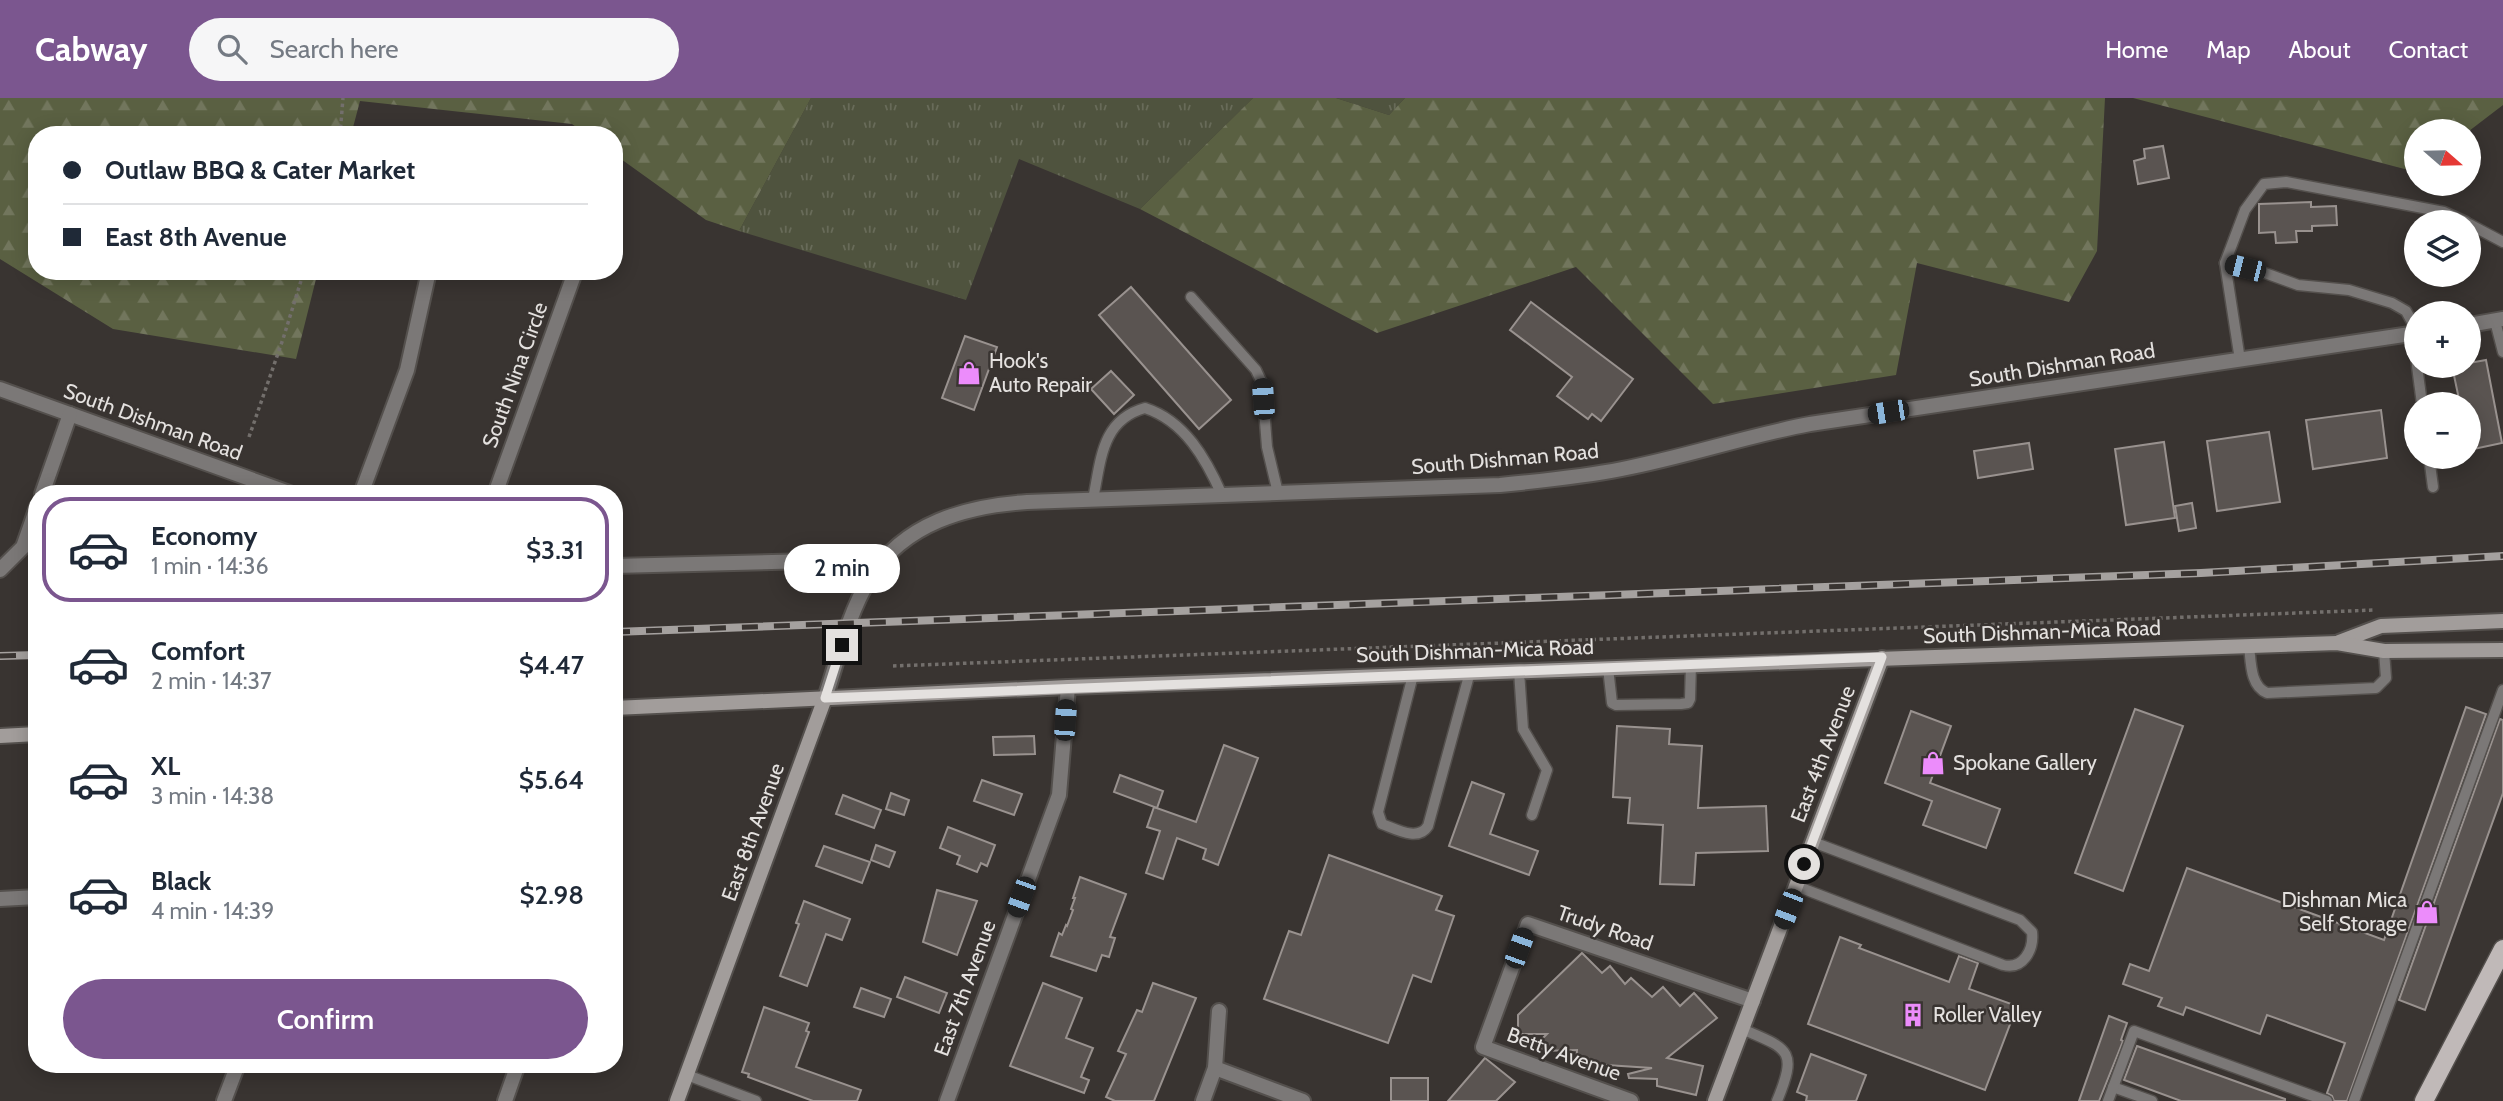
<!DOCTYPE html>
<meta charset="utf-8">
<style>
:root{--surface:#fff;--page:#f6f6f7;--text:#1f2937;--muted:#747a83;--line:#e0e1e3;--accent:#7b568f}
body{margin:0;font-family:Cabin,sans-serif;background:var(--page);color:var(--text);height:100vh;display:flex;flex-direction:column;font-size:26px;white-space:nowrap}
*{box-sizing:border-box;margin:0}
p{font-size:23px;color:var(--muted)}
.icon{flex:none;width:38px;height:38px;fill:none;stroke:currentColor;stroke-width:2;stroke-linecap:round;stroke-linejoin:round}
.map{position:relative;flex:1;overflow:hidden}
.side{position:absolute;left:28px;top:387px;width:595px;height:588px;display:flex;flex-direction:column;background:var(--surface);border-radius:28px;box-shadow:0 4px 18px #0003}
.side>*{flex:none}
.banner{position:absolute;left:28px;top:28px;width:595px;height:154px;border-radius:28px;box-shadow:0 4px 18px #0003;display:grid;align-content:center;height:154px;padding:0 35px;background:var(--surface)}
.needle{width:46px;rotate:110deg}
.controls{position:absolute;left:2404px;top:21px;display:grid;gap:14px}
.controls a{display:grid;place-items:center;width:77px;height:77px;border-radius:50%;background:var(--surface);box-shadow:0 4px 18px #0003;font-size:35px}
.end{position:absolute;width:32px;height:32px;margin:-16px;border:9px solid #e4e1df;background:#111;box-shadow:0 0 0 4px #111}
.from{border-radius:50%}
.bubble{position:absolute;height:49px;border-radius:24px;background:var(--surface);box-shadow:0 4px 18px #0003;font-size:23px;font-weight:600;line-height:49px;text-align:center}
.car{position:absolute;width:21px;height:42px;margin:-21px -10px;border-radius:9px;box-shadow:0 0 5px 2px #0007;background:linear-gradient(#222 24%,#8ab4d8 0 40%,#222 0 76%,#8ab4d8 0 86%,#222 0)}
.banner b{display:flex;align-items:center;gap:24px;height:66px;font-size:26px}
.banner b+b{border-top:2px solid var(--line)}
.banner i{width:18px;height:18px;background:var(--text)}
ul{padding:12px 0 0;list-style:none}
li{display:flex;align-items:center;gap:21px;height:105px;margin:0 14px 10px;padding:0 21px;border:4px solid transparent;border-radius:28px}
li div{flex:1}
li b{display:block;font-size:26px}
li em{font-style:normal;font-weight:600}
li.active{border-color:var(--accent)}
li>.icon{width:63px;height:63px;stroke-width:1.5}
.primary-button{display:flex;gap:14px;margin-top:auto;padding:14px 35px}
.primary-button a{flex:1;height:80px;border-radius:42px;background:var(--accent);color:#fff;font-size:28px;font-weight:600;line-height:80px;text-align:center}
header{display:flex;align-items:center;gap:42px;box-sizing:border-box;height:98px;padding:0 35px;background:var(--accent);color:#fff}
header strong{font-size:33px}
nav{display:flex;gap:38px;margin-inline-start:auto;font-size:24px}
.search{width:490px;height:63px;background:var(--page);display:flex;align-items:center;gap:18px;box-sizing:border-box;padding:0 24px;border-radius:38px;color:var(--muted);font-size:26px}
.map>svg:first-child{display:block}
.grass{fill:url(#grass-tufts)}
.forest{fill:url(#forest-firs)}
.building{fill:#5a5451;stroke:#99928f;stroke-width:2}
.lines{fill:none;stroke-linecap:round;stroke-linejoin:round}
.lane-casing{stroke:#54504d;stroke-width:13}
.street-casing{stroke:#54504d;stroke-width:18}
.secondary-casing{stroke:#54504d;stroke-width:18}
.primary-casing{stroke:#54504d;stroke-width:21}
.path{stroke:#736f6c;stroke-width:3.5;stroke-dasharray:3.5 3.5;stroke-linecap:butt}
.lane{stroke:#7b7877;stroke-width:10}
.street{stroke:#7b7877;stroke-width:14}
.secondary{stroke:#a29d9b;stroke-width:14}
.primary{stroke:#c0b9b8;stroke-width:18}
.rail-casing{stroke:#a5a19f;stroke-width:8}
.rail{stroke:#393431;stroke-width:5;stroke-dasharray:16;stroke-linecap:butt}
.route{stroke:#e4e1df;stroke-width:9}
.labels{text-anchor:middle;stroke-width:5;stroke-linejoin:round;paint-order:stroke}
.poi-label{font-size:21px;fill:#e4e1df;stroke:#393431;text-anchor:start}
.street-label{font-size:21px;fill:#e4e1df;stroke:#393431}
</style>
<header>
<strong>Cabway</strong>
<div class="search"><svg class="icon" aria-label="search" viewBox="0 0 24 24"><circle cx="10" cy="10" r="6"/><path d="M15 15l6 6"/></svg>Search here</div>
<nav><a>Home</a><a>Map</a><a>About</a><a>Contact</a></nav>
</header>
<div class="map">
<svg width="2503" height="1003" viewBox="0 0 2503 1003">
<defs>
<pattern id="grass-tufts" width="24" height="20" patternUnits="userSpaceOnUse" patternTransform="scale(1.75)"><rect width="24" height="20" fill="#4f533e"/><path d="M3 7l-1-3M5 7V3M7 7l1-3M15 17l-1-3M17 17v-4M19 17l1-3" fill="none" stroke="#686b59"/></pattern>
<pattern id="forest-firs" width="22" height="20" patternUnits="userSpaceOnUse" patternTransform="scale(1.75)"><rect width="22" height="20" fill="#5a6042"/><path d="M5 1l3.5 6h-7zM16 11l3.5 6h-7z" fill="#72765d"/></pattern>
</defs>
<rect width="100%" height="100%" fill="#393431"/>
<!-- grass -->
<g class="grass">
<polygon points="811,0 1253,0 1140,111 1019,61 966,202 739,133"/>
<polygon points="1336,0 1405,0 1389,17"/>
</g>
<!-- forest -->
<g class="forest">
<polygon points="0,0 811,0 739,133 706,122 614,56 614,37 587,37 572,26 360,3 351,37 37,37 37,173 318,173 296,261 113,231 0,161"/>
<polygon points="1253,0 1336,0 1389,17 1405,0 2105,0 2097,153 2069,204 1917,165 1896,277 1713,306 1576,169 1377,235 1140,111"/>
<polygon points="2133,0 2503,0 2503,7 2469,33 2417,33 2416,74"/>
</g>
<!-- building -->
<g class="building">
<polygon points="2163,48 2169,80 2138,86 2134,63 2145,60 2144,51"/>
<polygon points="2311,104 2311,109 2336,108 2337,127 2312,128 2312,133 2296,133 2297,144 2276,145 2275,134 2259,135 2259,106"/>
<polygon points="1131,189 1231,302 1199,331 1099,217"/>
<polygon points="1531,204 1633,281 1601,323 1592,316 1588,321 1557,298 1572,279 1510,232"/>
<polygon points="965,238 997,249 974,312 942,300"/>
<polygon points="2486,262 2502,345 2469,352 2469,306 2460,306 2452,268 2469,268 2469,265"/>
<polygon points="1111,273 1134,297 1114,316 1091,291"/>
<polygon points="2381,312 2387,360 2313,371 2306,322"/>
<polygon points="2269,334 2280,404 2217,413 2207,343"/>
<polygon points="2164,344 2175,420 2126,427 2115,351"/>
<polygon points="2029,345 2033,371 1978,380 1974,353"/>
<polygon points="2192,405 2196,430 2179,433 2175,408"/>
<polygon points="2466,609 2486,616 2347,1003 2334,1003 2332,998 2327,995 2345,945 2267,917 2260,936 2186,909 2183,917 2158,908 2162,900 2123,886 2130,866 2149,873 2187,770 2384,842"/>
<polygon points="2135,611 2183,628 2123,793 2075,775"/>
<polygon points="1911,613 1951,628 1930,685 2000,711 1986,750 1923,727 1932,703 1885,685"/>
<polygon points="2500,621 2503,622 2503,695 2425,912 2399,902"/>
<polygon points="1617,628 1670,631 1669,646 1702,648 1698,710 1766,708 1768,753 1696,755 1694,787 1660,786 1663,727 1628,725 1630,700 1613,699"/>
<polygon points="1034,638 1035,656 994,657 993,639"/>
<polygon points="1224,647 1258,660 1218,767 1203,761 1206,751 1177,740 1163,781 1146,775 1160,733 1147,729 1154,709 1196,724"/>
<polygon points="1120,677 1163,693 1157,710 1114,694"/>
<polygon points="982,682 1022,696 1014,717 974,703"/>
<polygon points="1472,684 1504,696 1490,736 1538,753 1529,777 1449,748"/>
<polygon points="891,695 909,702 904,717 886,711"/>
<polygon points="843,697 881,712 874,730 836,716"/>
<polygon points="948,729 995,747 987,768 981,765 977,774 957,766 960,758 940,750"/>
<polygon points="876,747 895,754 889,769 871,762"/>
<polygon points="824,748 870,764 862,785 816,768"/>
<polygon points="1329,757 1442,798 1436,812 1454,818 1431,884 1413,877 1388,945 1264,901 1289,833 1301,837"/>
<polygon points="1080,779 1126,796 1110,839 1115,840 1109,859 1102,857 1096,873 1051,858 1059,835 1062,837 1066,827 1067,828 1073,812 1071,811 1075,800 1073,800"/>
<polygon points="937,792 977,803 957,857 923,844"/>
<polygon points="804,803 850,821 842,842 826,836 807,888 780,878 799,826 796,825"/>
<polygon points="1840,839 1861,847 1859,850 1949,884 1959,858 1978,865 1969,891 2017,908 1985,992 1808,926"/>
<polygon points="1582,855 1602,875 1610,868 1625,886 1631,880 1652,899 1663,889 1680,908 1694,895 1717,920 1667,960 1703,968 1696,997 1657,988 1657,981 1629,980 1628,976 1652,970 1576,965 1577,952 1542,953 1542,941 1547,936 1518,936 1518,917"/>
<polygon points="905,879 947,895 939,915 897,899"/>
<polygon points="1043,885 1082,900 1066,940 1093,950 1081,979 1089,982 1084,995 1010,968"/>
<polygon points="1153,885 1196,900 1154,1003 1115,1003 1106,999 1126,956 1118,953 1137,912 1142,914"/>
<polygon points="861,890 891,901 884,919 854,909"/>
<polygon points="764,909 809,925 806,933 809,934 796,969 861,992 857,1003 813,1003 748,979 749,976 742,974"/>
<polygon points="2109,918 2127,925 2121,942 2123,943 2099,1003 2079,1003"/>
<polygon points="2137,948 2285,1001 2285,1003 2181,1003 2124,982"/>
<polygon points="1811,956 1866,977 1856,1003 1806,1003 1807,998 1797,994"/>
<polygon points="1485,960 1515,984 1496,1003 1448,1003"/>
<rect x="1391" y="980" width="37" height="23"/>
</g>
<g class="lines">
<!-- lane casing -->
<g class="lane-casing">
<g id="lane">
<polyline points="2469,126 2503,144"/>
<polyline points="2225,165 2265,175 2298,187 2349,192 2392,205 2406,213 2417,233"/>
<polyline points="1191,199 1256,272 1262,285 1267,349 1278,395"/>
<polyline points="2495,223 2503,254"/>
<polyline points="2413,236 2417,266"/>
<polyline points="2240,262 2225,165 2245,112 2264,86 2286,84 2444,114 2466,124"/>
<polyline points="2417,268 2422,306"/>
<polyline points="2429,359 2433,389"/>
<path d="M1093,401C1101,363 1101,322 1145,310C1185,323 1206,361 1222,397"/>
<path d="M2249,548C2251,564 2250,588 2267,595L2376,590L2386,580L2384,553"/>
<polyline points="1608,570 1612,605 1616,607 1681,606 1688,605 1690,601 1691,566"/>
<polyline points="1519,573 1523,631 1547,672 1532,717"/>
<path d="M1413,577L1378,714L1382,726C1396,731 1418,744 1428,728L1470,574"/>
<path d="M1796,788L2003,867C2023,872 2034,852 2032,834L2020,822L1813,744"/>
<path d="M1742,931C1789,951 1798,952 1777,1003"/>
<polyline points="687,977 756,1003"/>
<polyline points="2113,989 2152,1003"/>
<polyline points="2108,1003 2134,933 2327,1003"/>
<polyline points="2354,1003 2503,592"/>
</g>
</g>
<!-- street casing -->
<g class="street-casing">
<g id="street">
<polyline points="2469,227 2503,221"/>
<polyline points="0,291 292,396"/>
<polyline points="42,396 70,316"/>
<polyline points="361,396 407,272 429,173"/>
<polyline points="495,396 574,177 573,173"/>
<polyline points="614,468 812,463 836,465 869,481"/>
<polyline points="0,472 23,449 37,409"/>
<path d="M825,600C838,561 848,516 870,480C904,425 966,408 1027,404L1500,387C1541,383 1582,379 1622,371C1685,359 1746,338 1810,326L2417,235"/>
<polyline points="0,801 37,799"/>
<polyline points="1215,970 1303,1003"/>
<polyline points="224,1003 238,966"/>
<polyline points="505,1003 518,966"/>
<polyline points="947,1003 1059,697 1068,589"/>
<polyline points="1203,1003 1215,970 1219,913"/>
<polyline points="1631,1003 1483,949 1528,826 1753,903"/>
</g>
</g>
<!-- secondary casing -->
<g class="secondary-casing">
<g id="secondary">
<polyline points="2339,544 2381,528 2503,523"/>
<polyline points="614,610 1068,589 2337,545 2384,553 2503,552"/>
<polyline points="0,638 37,636"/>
<polyline points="677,1003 825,600"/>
<polyline points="1715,1003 1882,560"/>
</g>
</g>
<!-- primary casing -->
<g class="primary-casing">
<polyline id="primary" points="2424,1003 2503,851"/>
</g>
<!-- path -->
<g class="path">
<polyline points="340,37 343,0"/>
<polyline points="249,339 283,241 304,173"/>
<polyline points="893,568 2375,512"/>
</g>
<!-- lane -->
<use href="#lane" class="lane"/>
<!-- street -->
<use href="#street" class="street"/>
<!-- secondary -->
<use href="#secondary" class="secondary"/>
<!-- primary -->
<use href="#primary" class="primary"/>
<!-- rail casing -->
<g class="rail-casing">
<g id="rail">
<polyline points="614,534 2201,475 2503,458"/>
<polyline points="0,558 37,557"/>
</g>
</g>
<!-- rail -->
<use href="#rail" class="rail"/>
</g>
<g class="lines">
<!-- route -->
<polyline class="route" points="842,547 825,600 1882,559 1804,766"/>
</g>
<!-- icons -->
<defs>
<g id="shop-bare" transform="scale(1.89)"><path d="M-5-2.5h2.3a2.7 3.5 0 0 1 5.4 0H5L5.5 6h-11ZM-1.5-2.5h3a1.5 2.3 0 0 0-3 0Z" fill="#ec8cfb" stroke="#393431" stroke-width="2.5" paint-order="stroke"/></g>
<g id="building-bare" transform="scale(1.89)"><path d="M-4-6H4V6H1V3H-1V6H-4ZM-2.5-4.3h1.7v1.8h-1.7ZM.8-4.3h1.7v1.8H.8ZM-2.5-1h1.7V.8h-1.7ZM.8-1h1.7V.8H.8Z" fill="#ec8cfb" stroke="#393431" stroke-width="2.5" paint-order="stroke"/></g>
</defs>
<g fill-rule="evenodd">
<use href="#shop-bare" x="969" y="275"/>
<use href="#shop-bare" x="1933" y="665"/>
<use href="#shop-bare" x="2427" y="814"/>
<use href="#building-bare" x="1913" y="917"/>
</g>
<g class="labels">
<!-- poi labels -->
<g class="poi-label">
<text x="989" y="270">Hook's<tspan x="989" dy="24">Auto Repair</tspan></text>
<text x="1953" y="672">Spokane Gallery</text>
<text x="2407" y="809" text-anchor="end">Dishman Mica<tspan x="2407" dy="24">Self Storage</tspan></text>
<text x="1933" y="924">Roller Valley</text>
</g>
<!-- street labels -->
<g class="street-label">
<text transform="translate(2062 267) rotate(-9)" y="7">South Dishman Road</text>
<text transform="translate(515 277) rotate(-70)" y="7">South Nina Circle</text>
<text transform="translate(153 324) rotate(20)" y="7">South Dishman Road</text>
<text transform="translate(1505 361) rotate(-5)" y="7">South Dishman Road</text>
<text transform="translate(2042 534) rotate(-2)" y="7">South Dishman-Mica Road</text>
<text transform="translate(1475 553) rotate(-2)" y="7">South Dishman-Mica Road</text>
<text transform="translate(1823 656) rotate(-69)" y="7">East 4th Avenue</text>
<text transform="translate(753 734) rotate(-70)" y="7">East 8th Avenue</text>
<text transform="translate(1605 830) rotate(19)" y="7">Trudy Road</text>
<text transform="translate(965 890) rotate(-70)" y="7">East 7th Avenue</text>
<text transform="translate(1564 956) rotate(20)" y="7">Betty Avenue</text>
</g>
</g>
</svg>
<div class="controls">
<a><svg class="needle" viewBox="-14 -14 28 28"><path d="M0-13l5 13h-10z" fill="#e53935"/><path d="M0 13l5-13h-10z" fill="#747a83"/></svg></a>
<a><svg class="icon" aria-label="layers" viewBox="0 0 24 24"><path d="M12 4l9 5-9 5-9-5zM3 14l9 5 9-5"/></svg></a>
<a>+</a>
<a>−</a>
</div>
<i class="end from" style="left:1804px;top:766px"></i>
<i class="end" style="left:842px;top:547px"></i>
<div class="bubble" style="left:784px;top:446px;width:116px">2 min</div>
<i class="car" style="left:2245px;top:170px;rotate:284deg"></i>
<i class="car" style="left:1263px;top:301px;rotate:356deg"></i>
<i class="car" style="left:1888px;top:314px;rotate:261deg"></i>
<i class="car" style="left:1065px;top:622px;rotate:4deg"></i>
<i class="car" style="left:1021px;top:799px;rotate:200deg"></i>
<i class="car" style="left:1788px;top:811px;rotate:201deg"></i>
<i class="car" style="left:1519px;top:850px;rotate:20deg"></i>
<div class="banner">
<b><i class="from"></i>Outlaw BBQ &amp; Cater Market</b>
<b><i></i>East 8th Avenue</b>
</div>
<section class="side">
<ul>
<li class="active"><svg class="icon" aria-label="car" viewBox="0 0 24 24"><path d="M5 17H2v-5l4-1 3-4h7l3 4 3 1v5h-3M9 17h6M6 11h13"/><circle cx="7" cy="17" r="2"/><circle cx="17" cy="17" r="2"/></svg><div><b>Economy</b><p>1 min · 14:36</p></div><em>$3.31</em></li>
<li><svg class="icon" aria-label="car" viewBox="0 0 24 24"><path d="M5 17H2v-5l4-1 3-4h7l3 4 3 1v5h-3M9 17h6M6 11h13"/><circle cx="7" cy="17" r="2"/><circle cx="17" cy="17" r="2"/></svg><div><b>Comfort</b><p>2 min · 14:37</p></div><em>$4.47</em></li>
<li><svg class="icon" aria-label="car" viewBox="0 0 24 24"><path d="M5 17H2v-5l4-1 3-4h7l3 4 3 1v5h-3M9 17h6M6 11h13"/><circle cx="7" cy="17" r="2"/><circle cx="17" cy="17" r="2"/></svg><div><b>XL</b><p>3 min · 14:38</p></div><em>$5.64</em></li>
<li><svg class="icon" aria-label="car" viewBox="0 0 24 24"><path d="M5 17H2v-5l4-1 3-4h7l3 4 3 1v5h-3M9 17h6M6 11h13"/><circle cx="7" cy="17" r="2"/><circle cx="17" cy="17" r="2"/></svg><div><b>Black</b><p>4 min · 14:39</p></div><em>$2.98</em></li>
</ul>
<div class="primary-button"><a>Confirm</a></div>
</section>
</div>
